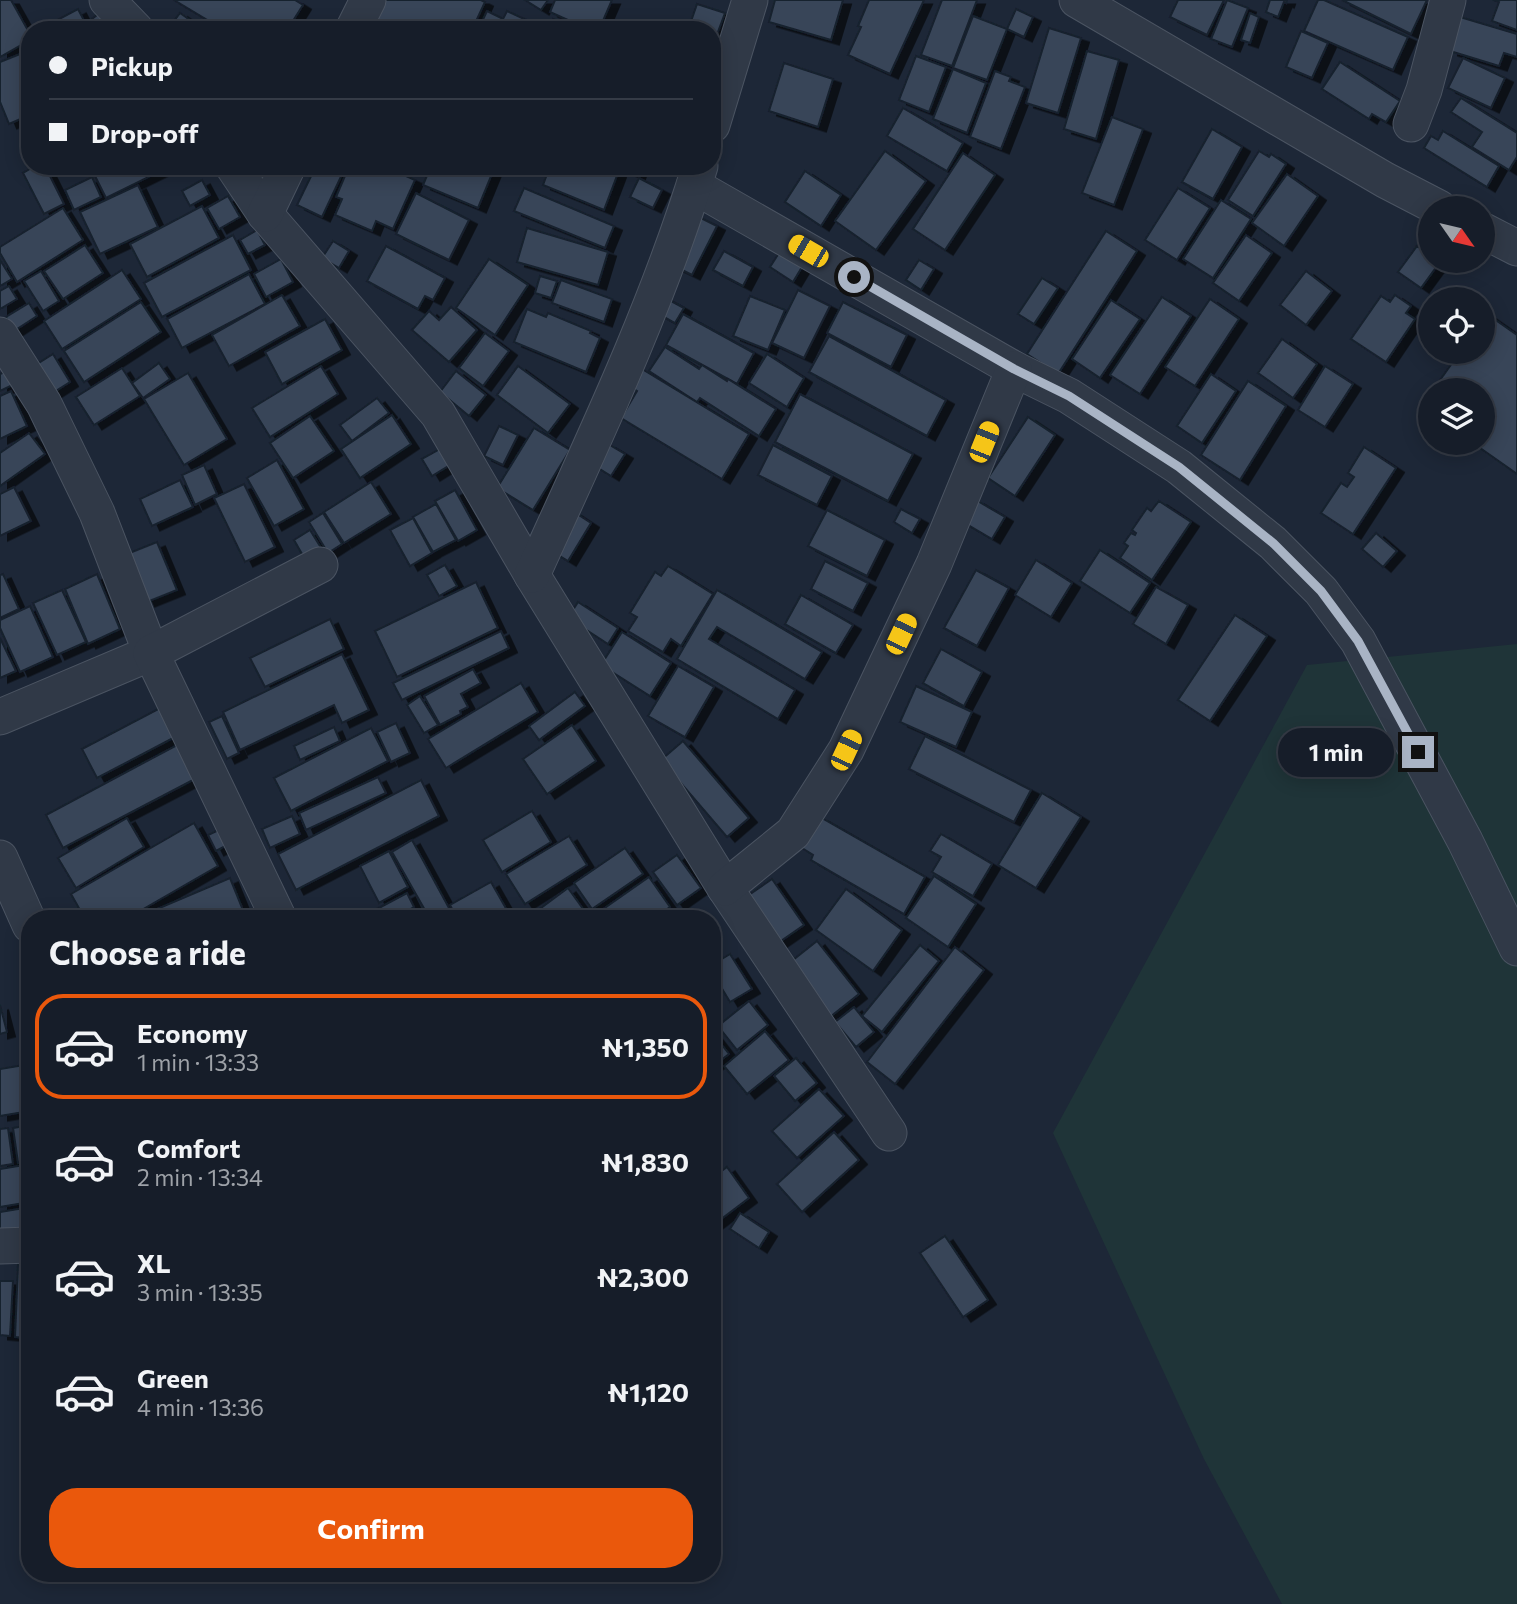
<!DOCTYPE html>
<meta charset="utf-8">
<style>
:root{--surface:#161d29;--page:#1f2631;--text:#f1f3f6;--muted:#9ea2a8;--line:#353b46;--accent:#ea580c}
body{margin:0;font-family:Commissioner,sans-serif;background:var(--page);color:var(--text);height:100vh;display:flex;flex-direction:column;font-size:26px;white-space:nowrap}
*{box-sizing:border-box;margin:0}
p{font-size:23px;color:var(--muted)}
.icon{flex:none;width:38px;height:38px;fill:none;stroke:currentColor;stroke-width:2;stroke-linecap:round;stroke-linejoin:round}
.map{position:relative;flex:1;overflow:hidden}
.side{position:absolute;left:21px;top:910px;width:700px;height:672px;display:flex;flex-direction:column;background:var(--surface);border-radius:28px;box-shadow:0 4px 18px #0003,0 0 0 2px var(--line)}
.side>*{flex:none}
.banner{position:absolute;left:21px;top:21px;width:700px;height:154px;border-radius:28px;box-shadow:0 4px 18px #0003,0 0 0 2px var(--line);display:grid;align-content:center;height:154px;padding:0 28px;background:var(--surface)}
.needle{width:46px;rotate:124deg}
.fabs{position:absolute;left:1418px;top:196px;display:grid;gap:14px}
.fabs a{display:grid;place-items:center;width:77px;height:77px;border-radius:50%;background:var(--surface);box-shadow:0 4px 18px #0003,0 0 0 2px var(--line);font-size:35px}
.end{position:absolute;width:32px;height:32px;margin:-16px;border:9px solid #a9b4c5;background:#111;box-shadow:0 0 0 4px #111}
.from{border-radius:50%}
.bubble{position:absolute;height:49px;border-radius:24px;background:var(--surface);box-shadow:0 4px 18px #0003,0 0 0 2px var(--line);font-size:23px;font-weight:700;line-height:49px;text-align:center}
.car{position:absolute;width:21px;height:42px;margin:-21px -10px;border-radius:9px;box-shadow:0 0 5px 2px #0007;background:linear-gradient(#f5c518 24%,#345 0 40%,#f5c518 0 76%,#345 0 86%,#f5c518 0)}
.banner b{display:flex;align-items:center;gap:24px;height:66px;font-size:26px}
.banner b+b{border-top:2px solid var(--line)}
.banner i{width:18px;height:18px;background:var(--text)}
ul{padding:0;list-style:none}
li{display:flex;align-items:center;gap:21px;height:105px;margin:0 14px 10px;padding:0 14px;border:4px solid transparent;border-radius:28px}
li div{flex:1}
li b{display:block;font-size:26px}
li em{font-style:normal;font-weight:700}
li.current{border-color:var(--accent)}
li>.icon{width:63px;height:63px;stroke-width:1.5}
h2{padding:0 28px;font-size:32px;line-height:84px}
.button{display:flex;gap:14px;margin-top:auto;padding:14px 28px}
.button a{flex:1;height:80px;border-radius:28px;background:var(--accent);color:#fff;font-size:28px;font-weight:700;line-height:80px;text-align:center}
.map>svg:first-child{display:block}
.green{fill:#1f3438}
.building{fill:#384558;stroke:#18202d;stroke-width:2;filter:url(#shadow)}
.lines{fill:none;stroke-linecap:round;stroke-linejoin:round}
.minor-casing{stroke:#4b5462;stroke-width:37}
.minor{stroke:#303947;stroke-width:35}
.route{stroke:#a9b4c5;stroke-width:9}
</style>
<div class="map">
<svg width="1517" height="1604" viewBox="0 0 1517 1604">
<defs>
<filter id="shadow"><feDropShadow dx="8" dy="4.5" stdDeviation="0" flood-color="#0009"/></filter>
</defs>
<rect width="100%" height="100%" fill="#1d2737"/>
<!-- green -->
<polygon class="green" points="1517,644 1517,1604 1282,1604 1204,1459 1053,1133 1307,665"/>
<!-- building -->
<g class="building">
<polygon points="0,0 11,0 30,34 30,40 0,57"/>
<polygon points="174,0 295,0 303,5 293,21 307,30 241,30 234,26 231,30 224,30"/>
<polygon points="384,0 481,0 485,2 472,30 390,30 374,22"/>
<polygon points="525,0 548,0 541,10"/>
<polygon points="555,0 612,0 599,30 590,30 550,12"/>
<polygon points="775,0 843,0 831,40 769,22"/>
<polygon points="869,0 924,0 890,74 848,55 861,27 858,26"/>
<polygon points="942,0 977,0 952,66 921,55"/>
<polygon points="1178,0 1224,0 1207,35 1170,17"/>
<polygon points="1227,0 1248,8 1232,47 1211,39"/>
<polygon points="1270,0 1287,0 1286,3 1284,2 1278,17 1266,12"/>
<polygon points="1318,0 1324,0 1408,37 1393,70 1304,31"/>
<polygon points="1342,0 1427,0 1411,34"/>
<polygon points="1493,0 1517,0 1517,30 1492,21 1499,2"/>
<polygon points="697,4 725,13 712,48 712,30 688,30"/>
<polygon points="78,9 89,30 41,30 40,29"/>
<polygon points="1016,9 1033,17 1024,37 1007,29"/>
<polygon points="102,11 117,30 93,30 87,23"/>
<polygon points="487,11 503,19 507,11 546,29 478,30"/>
<polygon points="180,13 204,30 177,30 171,25"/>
<polygon points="1250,13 1259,17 1250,43 1241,40"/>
<polygon points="973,16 1007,29 987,80 953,68"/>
<polygon points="1460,17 1517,34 1517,57 1504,53 1499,66 1450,51"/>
<polygon points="553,19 581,30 549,30"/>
<polygon points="1049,28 1081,38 1058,113 1026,103"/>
<polygon points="1301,31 1328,43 1312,78 1286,67"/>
<polygon points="30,50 30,115 9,124 0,102 0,62"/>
<polygon points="1087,51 1119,60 1096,139 1064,129"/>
<polygon points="916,56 946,67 929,112 899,100"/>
<polygon points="1463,58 1505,78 1491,108 1448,88"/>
<polygon points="1340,62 1400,101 1386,122 1372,114 1369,119 1322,89"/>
<polygon points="784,63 833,79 818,127 769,111"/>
<polygon points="953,69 986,83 967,133 933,119"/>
<polygon points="995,71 1011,77 1009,81 1025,87 1001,149 970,137"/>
<polygon points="1461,98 1517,133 1517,157 1509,170 1472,147 1482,132 1451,112"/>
<polygon points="903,108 963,143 947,171 887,136"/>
<polygon points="1112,117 1143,129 1114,205 1082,193"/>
<polygon points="1212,129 1242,147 1213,199 1182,182"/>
<polygon points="1443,131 1499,166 1487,187 1424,148 1431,136 1438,140"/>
<polygon points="885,151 926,181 876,250 835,221"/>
<polygon points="1259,151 1269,157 1271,154 1286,164 1253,216 1228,200"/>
<polygon points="963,153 995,175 945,250 913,229"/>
<polygon points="35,166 45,166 64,204 44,214 23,173"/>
<polygon points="110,166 169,166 169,167 106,198 94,174"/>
<polygon points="316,166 346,166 322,217 297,205"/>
<polygon points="354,166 384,166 415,180 393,229 376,221 372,231 335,215 342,199 336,197 347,171 351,173"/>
<polygon points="431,166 489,166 494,169 478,208 423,185"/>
<polygon points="550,166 602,166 618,173 604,210 543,185"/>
<polygon points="614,166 640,166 637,175"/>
<polygon points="805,171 841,195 821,226 785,202"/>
<polygon points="1287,174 1318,196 1284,246 1252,223"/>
<polygon points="92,177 101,197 74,210 65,190"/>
<polygon points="639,178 662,190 653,208 630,197"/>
<polygon points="202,180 210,195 190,206 182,191"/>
<polygon points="138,185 158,227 100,254 80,212"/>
<polygon points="524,188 614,226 605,248 514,211"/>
<polygon points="1178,188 1210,208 1177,260 1145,240"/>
<polygon points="416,193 469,220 449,260 396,234"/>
<polygon points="228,196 240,217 219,229 207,208"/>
<polygon points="1221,200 1251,219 1213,278 1183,259"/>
<polygon points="202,206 219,238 147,277 130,244"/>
<polygon points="63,208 83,240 17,282 0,253 0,247"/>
<polygon points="699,217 717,226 692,275 674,266"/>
<polygon points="527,228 608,252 598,285 517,262"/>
<polygon points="257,230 265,245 248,254 240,240"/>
<polygon points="1106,231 1137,251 1058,374 1027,354"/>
<polygon points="233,235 251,270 162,317 144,283"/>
<polygon points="1246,235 1272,253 1239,301 1213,283"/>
<polygon points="333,241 349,251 339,268 322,258"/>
<polygon points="85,245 103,273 63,299 44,271"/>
<polygon points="386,246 445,278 433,300 425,296 418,309 367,281"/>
<polygon points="1417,246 1430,255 1430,261 1440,262 1421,288 1398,272"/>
<polygon points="724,251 753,267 743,286 713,270"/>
<polygon points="779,253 802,267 793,282 770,267"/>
<polygon points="281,259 293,282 266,297 254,274"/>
<polygon points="489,259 528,285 495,335 456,308"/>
<polygon points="0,260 12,279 0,286"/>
<polygon points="919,260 934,269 921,290 906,280"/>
<polygon points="122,270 141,299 62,349 44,321"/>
<polygon points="41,271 59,301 43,311 24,281"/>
<polygon points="1306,271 1332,291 1306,325 1280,305"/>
<polygon points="249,274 265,304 182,348 167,319"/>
<polygon points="540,276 557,281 551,298 535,293"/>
<polygon points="1042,278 1058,288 1034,324 1018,314"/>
<polygon points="561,280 612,299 604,322 552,303"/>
<polygon points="9,286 17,299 0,309 0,291"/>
<polygon points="1451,289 1463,299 1443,299"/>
<polygon points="798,290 830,306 804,358 772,343"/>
<polygon points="282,295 300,326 229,366 212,335"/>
<polygon points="660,295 684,308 675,323 652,310"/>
<polygon points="1395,295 1411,306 1406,313 1415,319 1386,362 1351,339 1381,296 1390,302"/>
<polygon points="750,296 785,310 768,350 733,336"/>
<polygon points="1162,297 1191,316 1140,394 1110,375"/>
<polygon points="1210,299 1239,319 1195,386 1165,367"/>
<polygon points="1111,300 1140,319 1100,378 1072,359"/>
<polygon points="141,302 161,332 84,382 64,351"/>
<polygon points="843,302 907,335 891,367 827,333"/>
<polygon points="29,303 37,316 14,331 6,317"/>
<polygon points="451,307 477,330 449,362 412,330 429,311 439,320"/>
<polygon points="527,309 546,317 548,313 591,331 590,333 600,338 586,372 514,342"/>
<polygon points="683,314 754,353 737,384 666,345"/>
<polygon points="1487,314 1517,335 1517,474 1473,443 1482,443 1482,390 1433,390 1460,352 1482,352 1482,321"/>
<polygon points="325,319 342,350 282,384 265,352"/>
<polygon points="485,333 509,351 483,386 459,368"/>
<polygon points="829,336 946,400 927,436 809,372"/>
<polygon points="1282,339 1317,364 1293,398 1258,373"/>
<polygon points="665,347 699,369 702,365 727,381 728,379 776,409 759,436 700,398 697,402 649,371"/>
<polygon points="53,354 70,382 51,394 34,366"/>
<polygon points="767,354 804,378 787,407 749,383"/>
<polygon points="159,363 170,379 143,398 132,383"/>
<polygon points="321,366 338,394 270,437 252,408"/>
<polygon points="518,366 570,404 548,433 497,395"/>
<polygon points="1325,366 1353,384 1325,427 1298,410"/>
<polygon points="122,368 140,396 94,425 76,397"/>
<polygon points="11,369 17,383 0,391 0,374"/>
<polygon points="642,369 749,434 722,479 621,418 637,391 631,387"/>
<polygon points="456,371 486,395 469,416 440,392"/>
<polygon points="188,373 227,439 184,465 144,399"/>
<polygon points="1211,374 1236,391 1202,443 1177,426"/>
<polygon points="1248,381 1286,406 1240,480 1201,455"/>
<polygon points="11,391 27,426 0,439 0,396"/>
<polygon points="800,394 913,454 888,501 775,442"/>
<polygon points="377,398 389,413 352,441 340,425"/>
<polygon points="392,415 411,444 360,478 341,449"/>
<polygon points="310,416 334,451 293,478 270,443"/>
<polygon points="1028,417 1055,435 1015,496 988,478"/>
<polygon points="499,426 518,435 503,465 484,456"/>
<polygon points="534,428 570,450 533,510 497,488"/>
<polygon points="29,433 45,454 0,486 0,453"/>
<polygon points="608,444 625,454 611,476 595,466"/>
<polygon points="773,445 832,476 817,505 758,475"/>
<polygon points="1364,447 1396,468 1353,534 1321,513 1341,483 1347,487 1354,477 1348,473"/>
<polygon points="440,449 450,465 432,476 422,459"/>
<polygon points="277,460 304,509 274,526 247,478"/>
<polygon points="204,465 217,494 195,505 182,475"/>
<polygon points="180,480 193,507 152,526 140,499"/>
<polygon points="371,482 391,514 344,543 324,512"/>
<polygon points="244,484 275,547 245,562 214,498"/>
<polygon points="14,487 31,521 0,536 0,494"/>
<polygon points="455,490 477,530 458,541 435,501"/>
<polygon points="976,500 1005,517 992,539 963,522"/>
<polygon points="1159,501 1191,522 1152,580 1120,558 1128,546 1124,543 1131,533 1135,535 1136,533 1132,530 1147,508 1151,511"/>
<polygon points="436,504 456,540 433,552 413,517"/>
<polygon points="901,509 920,519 912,533 894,522"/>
<polygon points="827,510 885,540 867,576 808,546"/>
<polygon points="574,512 591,523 568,561 550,550"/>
<polygon points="323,513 342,544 328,553 309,522"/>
<polygon points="413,518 432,553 410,566 390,530"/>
<polygon points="310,530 323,551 306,561 294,540"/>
<polygon points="1376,533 1397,551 1383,567 1362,549"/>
<polygon points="157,542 177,590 147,602 127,554"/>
<polygon points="1100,550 1150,583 1130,613 1080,581"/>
<polygon points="1036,560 1072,583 1051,617 1015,595"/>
<polygon points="825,561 868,583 853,611 811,589"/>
<polygon points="445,565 457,586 439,596 427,575"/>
<polygon points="668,566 713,594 681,646 671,639 663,652 628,631 637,617 630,613 655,572 661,576"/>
<polygon points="976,570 1009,588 977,646 944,628"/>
<polygon points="3,574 19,609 0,618 0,575"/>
<polygon points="97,574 120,629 88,644 65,589"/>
<polygon points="476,582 498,628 397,677 375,631"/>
<polygon points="1156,587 1188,605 1166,644 1133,624"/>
<polygon points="62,590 86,642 57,655 33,603"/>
<polygon points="717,590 822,652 805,679 717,627 709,639 795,690 778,719 677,659"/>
<polygon points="801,595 853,625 836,653 785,624"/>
<polygon points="578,602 618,628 608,644 568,618"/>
<polygon points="30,606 53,657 20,672 0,628 0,620"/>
<polygon points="1235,615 1267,636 1210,721 1178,700"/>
<polygon points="330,619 344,649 265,687 250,658"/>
<polygon points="501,631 509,648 402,700 393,683"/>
<polygon points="622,632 671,663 650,696 601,665"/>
<polygon points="0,638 16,671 0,678"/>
<polygon points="941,649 982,672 964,706 923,683"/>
<polygon points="342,654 369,710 342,723 334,705 240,750 223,712"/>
<polygon points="678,666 714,687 685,737 648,716"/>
<polygon points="473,669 481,683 461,694 468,707 460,711 461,714 440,725 424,696"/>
<polygon points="521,683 538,712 446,768 428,739"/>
<polygon points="916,686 972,712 956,747 900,722"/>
<polygon points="575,692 585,706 539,740 529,726"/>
<polygon points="420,696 438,725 424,733 407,705"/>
<polygon points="162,707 177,736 97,778 82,749"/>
<polygon points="222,716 239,753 227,759 209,722"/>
<polygon points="396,723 410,753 391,762 377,732"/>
<polygon points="572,725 596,761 547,794 523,759"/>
<polygon points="334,727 340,741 300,760 294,746"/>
<polygon points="371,728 388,761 291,811 274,778"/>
<polygon points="925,736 1031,790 1014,822 909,769"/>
<polygon points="683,741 749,818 727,837 661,760"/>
<polygon points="177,745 195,779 63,848 46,815"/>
<polygon points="378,777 386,793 306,830 299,813"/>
<polygon points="421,780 439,816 296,890 278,854"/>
<polygon points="1042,793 1081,817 1036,888 998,865"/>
<polygon points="532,811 551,842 502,872 483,840"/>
<polygon points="292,816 300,834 270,848 262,829"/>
<polygon points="820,817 925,877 904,914 811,860 813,855 802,848"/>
<polygon points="127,818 144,847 76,888 58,858"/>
<polygon points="194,823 218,866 126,919 85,919 71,894"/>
<polygon points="225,827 233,842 216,851 208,835"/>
<polygon points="941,834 992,864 973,896 932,872 941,857 930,851"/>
<polygon points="569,836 587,865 525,904 506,874"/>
<polygon points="412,840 455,919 430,919 392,852"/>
<polygon points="625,848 643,874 592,909 574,883"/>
<polygon points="389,851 408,887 379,903 360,866"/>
<polygon points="677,855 701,888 677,905 653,872"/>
<polygon points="934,876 976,904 948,947 906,918"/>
<polygon points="649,877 670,907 653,919 589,919"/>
<polygon points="230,878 243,910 222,919 161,919 157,909"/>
<polygon points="772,879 804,925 778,943 746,897"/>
<polygon points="491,882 512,919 457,919 450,905"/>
<polygon points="568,888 586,913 579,919 549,919 541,908"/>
<polygon points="846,889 902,930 873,971 816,930"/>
<polygon points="407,893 414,907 393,919 358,919"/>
<polygon points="817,941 859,994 830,1017 788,964"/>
<polygon points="920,945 939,961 882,1032 862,1016"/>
<polygon points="955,947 984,970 895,1084 867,1062"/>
<polygon points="730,954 752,989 730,1002 712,972 712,965"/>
<polygon points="749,1001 768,1025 737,1050 718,1026"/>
<polygon points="0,1005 7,1032 0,1034"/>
<polygon points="854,1007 874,1032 856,1047 835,1022"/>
<polygon points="765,1031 789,1060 747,1094 724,1066"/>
<polygon points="712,1032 729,1054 712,1067"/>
<polygon points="796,1058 817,1083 795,1101 774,1076"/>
<polygon points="30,1064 30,1111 0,1116 0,1069"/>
<polygon points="819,1089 844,1116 797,1158 772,1131"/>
<polygon points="30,1125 30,1161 18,1163 13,1128"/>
<polygon points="8,1128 13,1164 0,1166 0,1129"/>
<polygon points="834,1132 859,1160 802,1212 777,1184"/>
<polygon points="30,1164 30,1202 0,1207 0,1169"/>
<polygon points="727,1167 749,1198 712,1226 712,1178"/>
<polygon points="30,1207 30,1233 0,1238 0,1212"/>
<polygon points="740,1213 769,1232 759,1248 730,1229"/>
<polygon points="945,1236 988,1300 963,1317 920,1253"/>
<polygon points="18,1265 30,1265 30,1338 15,1337"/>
<polygon points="0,1281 13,1281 10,1336 0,1335"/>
</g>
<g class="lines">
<!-- minor casing -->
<g class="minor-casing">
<g id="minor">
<polyline points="107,0 136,30"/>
<polyline points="1077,0 1385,180 1439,208"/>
<polyline points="353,30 368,0"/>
<polyline points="1411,124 1424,90 1448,0"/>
<polyline points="712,125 750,0"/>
<polyline points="233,166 265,214 438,414 532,575 725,888 889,1133"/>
<polyline points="694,186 1014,369 1069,396 1179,467 1273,543 1321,591 1358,641 1465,841 1517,948"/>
<polyline points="265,214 288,166"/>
<polyline points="1482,230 1517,248"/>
<polyline points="0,335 44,404 97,513 151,653 0,717"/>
<path d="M532,575C593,441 657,307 700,166"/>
<polyline points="0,858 30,925"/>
<polyline points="725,888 793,833 846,750 934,564 1014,369"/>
<polyline points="279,919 151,653 320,565"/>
<polyline points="0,1246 30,1245"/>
</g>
</g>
<!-- minor -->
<use href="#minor" class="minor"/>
</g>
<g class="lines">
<!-- route -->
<polyline class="route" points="854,277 1014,369 1069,396 1179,467 1273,543 1321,591 1358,641 1418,752"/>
</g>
</svg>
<div class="fabs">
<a><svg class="needle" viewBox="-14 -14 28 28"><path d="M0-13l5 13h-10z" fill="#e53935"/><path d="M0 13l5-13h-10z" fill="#9ea2a8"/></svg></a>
<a><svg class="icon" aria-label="locate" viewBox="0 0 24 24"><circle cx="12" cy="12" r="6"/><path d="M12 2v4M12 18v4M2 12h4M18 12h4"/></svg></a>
<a><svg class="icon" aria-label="layers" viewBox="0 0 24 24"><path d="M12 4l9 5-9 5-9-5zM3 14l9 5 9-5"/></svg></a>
</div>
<i class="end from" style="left:854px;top:277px"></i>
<i class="end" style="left:1418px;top:752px"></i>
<div class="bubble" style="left:1278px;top:728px;width:116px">1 min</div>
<i class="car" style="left:808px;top:251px;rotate:300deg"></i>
<i class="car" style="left:984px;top:442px;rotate:22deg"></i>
<i class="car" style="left:901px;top:634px;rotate:25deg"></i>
<i class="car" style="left:846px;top:750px;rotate:25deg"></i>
<div class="banner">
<b><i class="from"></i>Pickup</b>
<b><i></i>Drop-off</b>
</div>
<section class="side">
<h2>Choose a ride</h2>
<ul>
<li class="current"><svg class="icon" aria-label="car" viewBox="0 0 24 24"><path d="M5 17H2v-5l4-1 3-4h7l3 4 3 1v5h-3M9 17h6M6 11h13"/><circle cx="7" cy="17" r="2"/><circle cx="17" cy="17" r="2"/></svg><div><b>Economy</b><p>1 min · 13:33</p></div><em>₦1,350</em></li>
<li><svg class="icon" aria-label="car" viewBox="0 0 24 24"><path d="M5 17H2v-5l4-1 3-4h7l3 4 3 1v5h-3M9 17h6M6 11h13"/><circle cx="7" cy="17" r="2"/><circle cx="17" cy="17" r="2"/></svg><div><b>Comfort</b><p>2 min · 13:34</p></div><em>₦1,830</em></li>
<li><svg class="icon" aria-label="car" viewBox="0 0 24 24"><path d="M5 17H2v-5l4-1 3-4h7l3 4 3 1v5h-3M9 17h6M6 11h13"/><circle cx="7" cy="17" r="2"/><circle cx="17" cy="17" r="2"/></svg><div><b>XL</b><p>3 min · 13:35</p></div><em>₦2,300</em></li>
<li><svg class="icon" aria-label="car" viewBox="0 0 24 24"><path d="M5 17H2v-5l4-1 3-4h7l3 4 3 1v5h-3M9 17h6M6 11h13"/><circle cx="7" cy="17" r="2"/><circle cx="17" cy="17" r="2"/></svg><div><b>Green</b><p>4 min · 13:36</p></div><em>₦1,120</em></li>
</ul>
<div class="button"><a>Confirm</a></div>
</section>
</div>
